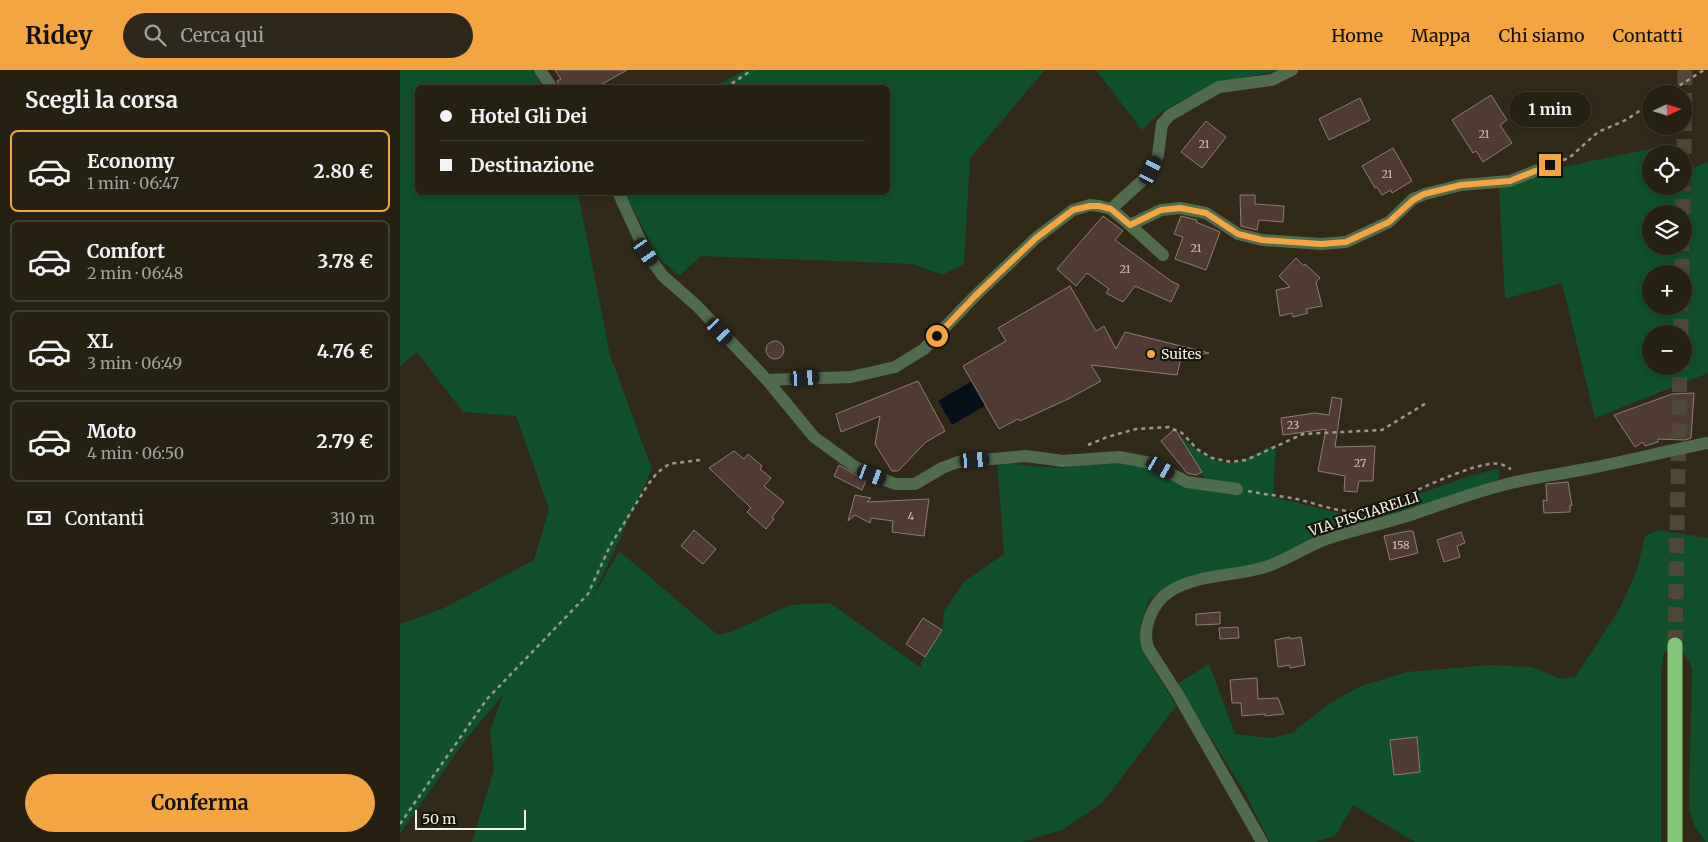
<!DOCTYPE html>
<html lang="it">
<meta charset="utf-8">
<style>
:root{--surface:#252012;--page:#2d281b;--text:#f1f3f6;--muted:#a3a39f;--line:#423e32;--accent:#f2a541}
body{margin:0;font-family:Merriweather,serif;background:var(--page);color:var(--text);height:100vh;display:flex;flex-direction:column;font-size:19px;white-space:nowrap}
*{box-sizing:border-box;margin:0}
p{font-size:16px;color:var(--muted)}
.icon{flex:none;width:28px;height:28px;fill:none;stroke:currentColor;stroke-width:2;stroke-linecap:round;stroke-linejoin:round}
.map{position:relative;flex:1;overflow:hidden}
.sheet{display:flex;flex-direction:column;background:var(--surface);width:400px}
.sheet>*{flex:none}
.guide{position:absolute;left:15px;top:15px;width:475px;height:110px;border-radius:8px;box-shadow:0 2px 8px #0003,0 0 0 1px var(--line);display:grid;align-content:center;height:110px;padding:0 25px;background:var(--surface)}
.needle{width:32px;rotate:86deg}
.fabs{position:absolute;left:1242px;top:15px;display:grid;gap:10px}
.fabs a{display:grid;place-items:center;width:50px;height:50px;border-radius:50%;background:var(--surface);box-shadow:0 2px 8px #0003,0 0 0 1px var(--line);font-size:25px}
.scale{position:absolute;left:15px;bottom:12px;width:111px;box-sizing:border-box;padding-left:5px;border:2px solid #f7f2e7;border-top:0;font-size:14px;line-height:18px;white-space:nowrap;color:#f7f2e7;-webkit-text-stroke:4px #16130b;paint-order:stroke}
.end{position:absolute;width:22px;height:22px;margin:-11px;border:6px solid #f2a541;background:#111;box-shadow:0 0 0 2px #111}
.from{border-radius:50%}
.bubble{position:absolute;height:35px;border-radius:18px;background:var(--surface);box-shadow:0 2px 8px #0003,0 0 0 1px var(--line);font-size:16px;font-weight:700;line-height:35px;text-align:center}
.car{position:absolute;width:15px;height:30px;margin:-15px -8px;border-radius:6px;box-shadow:0 0 4px 1px #0007;background:linear-gradient(#222 24%,#8ab4d8 0 40%,#222 0 76%,#8ab4d8 0 86%,#222 0)}
.guide b{display:flex;align-items:center;gap:18px;height:48px;font-size:19px}
.guide b+b{border-top:1px solid var(--line)}
.guide i{width:12px;height:12px;background:var(--text)}
ul{padding:0;list-style:none}
li{display:flex;align-items:center;gap:15px;height:82px;margin:0 10px 8px;padding:0 15px;border:2px solid var(--line);border-radius:8px}
li div{flex:1}
li b{display:block;font-size:19px}
li em{font-style:normal;font-weight:700}
li.current{border-color:var(--accent)}
li>.icon{width:45px;height:45px;stroke-width:1.5}
h2{padding:0 25px;font-size:22px;line-height:60px}
.pay{display:flex;align-items:center;gap:12px;height:55px;padding:0 25px;font-size:19px}
.pay p{margin-inline-start:auto}
.cta{display:flex;gap:10px;margin-top:auto;padding:10px 25px}
.cta a{flex:1;height:58px;border-radius:30px;background:var(--accent);color:#111;font-size:20px;font-weight:700;line-height:58px;text-align:center}
header{display:flex;align-items:center;gap:30px;box-sizing:border-box;height:70px;padding:0 25px;background:var(--accent);color:#111}
header strong{font-size:24px}
nav{display:flex;gap:28px;margin-inline-start:auto;font-size:18px}
.search{width:350px;height:45px;background:var(--page);display:flex;align-items:center;gap:12px;box-sizing:border-box;padding:0 18px;border-radius:28px;color:var(--muted);font-size:19px}
main{display:flex;flex:1;min-height:0}
.map>svg:first-child{display:block}
.green{fill:#10502b;fill-rule:evenodd}
.water{fill:#051018}
.building{fill:#4f3a34;stroke:#937b74}
.lines{fill:none;stroke-linecap:round;stroke-linejoin:round}
.highway-tunnel{stroke:#4f4837;stroke-width:15;stroke-dasharray:15 8;stroke-linecap:butt}
.path{stroke:#9e988a;stroke-width:2.5;stroke-dasharray:4 4;stroke-linecap:butt}
.minor{stroke:#516b4d;stroke-width:12}
.highway{stroke:#83c478;stroke-width:15}
.route{stroke:#f2a541;stroke-width:6}
.poi-dot{fill:#f2a541;stroke:#16130b;stroke-width:2}
.labels{text-anchor:middle;stroke-width:4.5;stroke-linejoin:round;paint-order:stroke}
.number-label{font-size:11px;fill:#cdc4ba}
.poi-label{font-size:14px;fill:#f7f2e7;stroke:#16130b;text-anchor:start}
.street-label{font-size:14px;fill:#f7f2e7;stroke:#16130b}
</style>
<header>
<strong>Ridey</strong>
<div class="search"><svg class="icon" aria-label="search" viewBox="0 0 24 24"><circle cx="10" cy="10" r="6"/><path d="M15 15l6 6"/></svg>Cerca qui</div>
<nav><a>Home</a><a>Mappa</a><a>Chi siamo</a><a>Contatti</a></nav>
</header>
<main>
<section class="sheet">
<h2>Scegli la corsa</h2>
<ul>
<li class="current"><svg class="icon" aria-label="car" viewBox="0 0 24 24"><path d="M5 17H2v-5l4-1 3-4h7l3 4 3 1v5h-3M9 17h6M6 11h13"/><circle cx="7" cy="17" r="2"/><circle cx="17" cy="17" r="2"/></svg><div><b>Economy</b><p>1 min · 06:47</p></div><em>2.80 €</em></li>
<li><svg class="icon" aria-label="car" viewBox="0 0 24 24"><path d="M5 17H2v-5l4-1 3-4h7l3 4 3 1v5h-3M9 17h6M6 11h13"/><circle cx="7" cy="17" r="2"/><circle cx="17" cy="17" r="2"/></svg><div><b>Comfort</b><p>2 min · 06:48</p></div><em>3.78 €</em></li>
<li><svg class="icon" aria-label="car" viewBox="0 0 24 24"><path d="M5 17H2v-5l4-1 3-4h7l3 4 3 1v5h-3M9 17h6M6 11h13"/><circle cx="7" cy="17" r="2"/><circle cx="17" cy="17" r="2"/></svg><div><b>XL</b><p>3 min · 06:49</p></div><em>4.76 €</em></li>
<li><svg class="icon" aria-label="car" viewBox="0 0 24 24"><path d="M5 17H2v-5l4-1 3-4h7l3 4 3 1v5h-3M9 17h6M6 11h13"/><circle cx="7" cy="17" r="2"/><circle cx="17" cy="17" r="2"/></svg><div><b>Moto</b><p>4 min · 06:50</p></div><em>2.79 €</em></li>
</ul>
<div class="pay"><svg class="icon" aria-label="cash" viewBox="0 0 24 24"><path d="M3 7h18v10H3z"/><circle cx="12" cy="12" r="2"/></svg>Contanti<p>310 m</p></div>
<div class="cta"><a>Conferma</a></div>
</section>
<div class="map">
<svg width="1308" height="772" viewBox="0 0 1308 772">
<rect width="100%" height="100%" fill="#312a18"/>
<!-- green -->
<g class="green">
<path d="M0,0H132L143,17L18,18V122L178,123L210,285L252,399L191,531L219,481L318,565L331,562L390,535L430,533L521,598V592L542,560L544,541L564,512L604,484L597,391L630,396L663,398L713,392L747,395L809,416L777,363C792,377 817,399 840,391C852,388 864,379 876,374L873,427L947,445L966,443L1072,405L1099,399V409L978,451L866,492L763,519L748,531L740,556L744,583L776,636L702,733L662,760L622,772H72L94,699L90,661L103,625L66,669L0,764V554L44,538L134,490L149,439L116,346L63,342L17,282L0,296Z"/>
<polygon points="346,0 645,0 570,88 564,194 542,205 513,194 301,186 279,206 256,185 240,151 224,123 488,122 488,18 313,17"/>
<polygon points="696,0 881,0 813,14 761,42 742,60"/>
<path d="M1263,76L1266,84H1251V116H1284V101L1308,92V303L1195,348L1162,213L1105,229L1099,117L1154,99ZM1251,144H1284V176H1251ZM1251,204H1284V236H1251ZM1251,264H1284V296H1251Z"/>
<polygon points="1258,460 1308,468 1308,772 1306,772 1294,755 1289,737 1292,600 1289,590 1279,579 1264,582 1261,601 1261,772 1015,772 953,735 935,766 916,772 870,772 844,721 777,614 809,594 835,664 870,668 892,663 929,634 961,616 1007,602 1090,595 1132,597 1160,609 1175,607 1219,540 1237,500 1245,466"/>
</g>
<!-- water -->
<polygon class="water" points="572,311 586,335 552,355 538,331"/>
<!-- building -->
<g class="building">
<polygon points="155,0 227,0 195,18 160,18 157,11 161,9"/>
<polygon points="1091,25 1107,50 1100,55 1112,73 1083,92 1076,81 1073,83 1052,50"/>
<polygon points="960,28 970,50 929,70 919,49"/>
<polygon points="806,51 826,67 802,98 781,82"/>
<polygon points="993,78 1012,111 992,123 991,120 982,125 977,117 975,118 962,96"/>
<polygon points="840,125 855,125 855,134 884,136 883,152 859,150 857,160 841,156"/>
<polygon points="703,146 723,161 715,170 771,211 779,215 771,232 735,216 723,232 706,223 709,219 687,203 676,216 657,199"/>
<polygon points="781,146 797,150 796,152 820,162 806,200 775,189 783,167 774,164"/>
<polygon points="896,188 904,196 905,194 920,208 916,212 922,236 906,239 908,243 893,247 892,243 880,246 876,220 890,217 879,206"/>
<polygon points="670,216 696,261 704,256 716,279 725,262 809,283 781,288 777,305 691,295 701,311 668,329 620,351 618,349 599,359 563,296 606,271 598,258"/>
<circle cx="375" cy="280" r="9"/>
<polygon points="518,311 545,361 526,372 498,401 492,401 475,374 480,346 441,362 436,344"/>
<polygon points="1294,323 1291,368 1285,370 1258,369 1258,372 1245,376 1243,372 1235,377 1214,345 1272,324"/>
<polygon points="932,327 942,329 935,377 975,376 973,411 959,411 957,422 944,421 945,406 918,401 926,359 883,365 881,348 915,343 929,345"/>
<polygon points="775,359 802,402 796,405 787,403 761,371"/>
<polygon points="334,381 344,389 348,384 362,396 360,399 371,408 364,416 384,432 372,447 374,449 366,459 347,442 351,438 309,398"/>
<polygon points="439,395 466,411 462,420 434,406"/>
<polygon points="1168,412 1172,436 1170,435 1170,442 1144,443 1143,430 1147,431 1146,414"/>
<polygon points="455,425 471,428 467,432 529,429 524,466 492,462 493,451 471,448 470,453 455,445 448,451"/>
<polygon points="294,460 316,479 303,494 281,476"/>
<polygon points="1008,461 1013,461 1018,483 990,490 984,466"/>
<polygon points="1061,462 1065,473 1057,476 1060,487 1044,492 1037,470"/>
<polygon points="820,542 820,554 796,555 796,544"/>
<polygon points="523,548 542,560 525,587 506,574"/>
<polygon points="838,557 839,568 820,569 819,558"/>
<polygon points="890,567 890,569 901,567 905,595 890,598 890,595 878,597 875,570"/>
<polygon points="857,608 858,629 878,628 884,644 865,646 865,644 842,646 841,633 832,633 830,610"/>
<polygon points="1017,667 1020,702 994,705 990,670"/>
</g>
<g class="lines">
<!-- highway-tunnel -->
<g class="highway-tunnel">
<polyline points="1284,84 1285,0"/>
<polyline points="1283,144 1283,116"/>
<polyline points="1282,204 1282,176"/>
<polyline points="1281,264 1281,236"/>
<polyline points="1275,575 1280,296"/>
</g>
<!-- path -->
<g class="path">
<polyline points="325,18 352,0"/>
<polyline points="1266,24 1304,0"/>
<polyline points="1163,90 1169,88 1198,62 1226,50 1251,33"/>
<polyline points="688,375 707,367 736,359 768,357 782,363 797,379 812,388 831,392 846,390 903,364 982,360 1028,332"/>
<path d="M848,421C866,425 884,426 901,430C924,436 944,445 968,439C1001,431 1073,389 1101,394C1104,395 1108,398 1111,399"/>
<polyline points="0,754 87,629 188,524 210,476 247,416 257,403 269,394 300,390"/>
</g>
<!-- minor -->
<g class="minor">
<polyline points="140,0 152,18"/>
<polyline points="218,122 246,183 263,206 297,236 367,310 414,367 454,396 472,405 495,414 515,414 542,398 558,392 626,386 663,391 719,387 751,393 787,412 837,419"/>
<polyline points="711,139 743,110 751,100 758,85 762,54 770,45 819,17 872,10 892,0"/>
<polyline points="730,155 763,185"/>
<polyline points="367,310 451,307 495,297 524,279 575,226 636,168 673,140 690,135 699,136 711,139 730,155 761,140 780,138 806,143 838,164 862,170 921,174 946,172 989,152 1013,129 1025,124 1061,115 1110,111 1150,95"/>
<path d="M862,772L777,623L748,578C742,559 752,533 769,522C797,503 840,507 871,495C890,488 907,476 926,469C954,460 982,454 1010,445C1043,434 1077,421 1111,413C1136,407 1161,404 1186,399C1227,391 1267,381 1308,373"/>
</g>
<!-- highway -->
<polyline class="highway" points="1275,772 1275,575"/>
</g>
<g class="lines">
<!-- route -->
<polyline class="route" points="537,266 575,226 636,168 673,140 690,136 699,136 711,139 730,155 761,140 780,138 806,143 838,164 862,170 921,174 946,172 989,152 1013,130 1024,124 1061,115 1110,111 1150,95"/>
</g>
<!-- markers -->
<circle class="poi-dot" cx="751" cy="284" r="5"/>
<g class="labels">
<!-- number labels -->
<g class="number-label">
<text x="1084" y="68">21</text>
<text x="804" y="78">21</text>
<text x="987" y="108">21</text>
<text x="796" y="182">21</text>
<text x="725" y="203">21</text>
<text x="893" y="359">23</text>
<text x="960" y="397">27</text>
<text x="511" y="450">4</text>
<text x="1001" y="479">158</text>
</g>
<!-- poi labels -->
<g class="poi-label">
<text x="761" y="289">Suites</text>
</g>
<!-- street labels -->
<g class="street-label">
<text transform="translate(964 444) rotate(-18)" y="5">VIA PISCIARELLI</text>
</g>
</g>
</svg>
<div class="fabs">
<a><svg class="needle" viewBox="-14 -14 28 28"><path d="M0-13l5 13h-10z" fill="#e53935"/><path d="M0 13l5-13h-10z" fill="#a3a39f"/></svg></a>
<a><svg class="icon" aria-label="locate" viewBox="0 0 24 24"><circle cx="12" cy="12" r="6"/><path d="M12 2v4M12 18v4M2 12h4M18 12h4"/></svg></a>
<a><svg class="icon" aria-label="layers" viewBox="0 0 24 24"><path d="M12 4l9 5-9 5-9-5zM3 14l9 5 9-5"/></svg></a>
<a>+</a>
<a>−</a>
</div>
<div class="scale">50 m</div>
<i class="end from" style="left:537px;top:266px"></i>
<i class="end" style="left:1150px;top:95px"></i>
<div class="bubble" style="left:1109px;top:22px;width:82px">1 min</div>
<i class="car" style="left:751px;top:100px;rotate:26deg"></i>
<i class="car" style="left:246px;top:182px;rotate:145deg"></i>
<i class="car" style="left:320px;top:261px;rotate:137deg"></i>
<i class="car" style="left:405px;top:308px;rotate:87deg"></i>
<i class="car" style="left:575px;top:390px;rotate:85deg"></i>
<i class="car" style="left:761px;top:398px;rotate:120deg"></i>
<i class="car" style="left:472px;top:405px;rotate:111deg"></i>
<div class="guide">
<b><i class="from"></i>Hotel Gli Dei</b>
<b><i></i>Destinazione</b>
</div>
</div>
</main>
